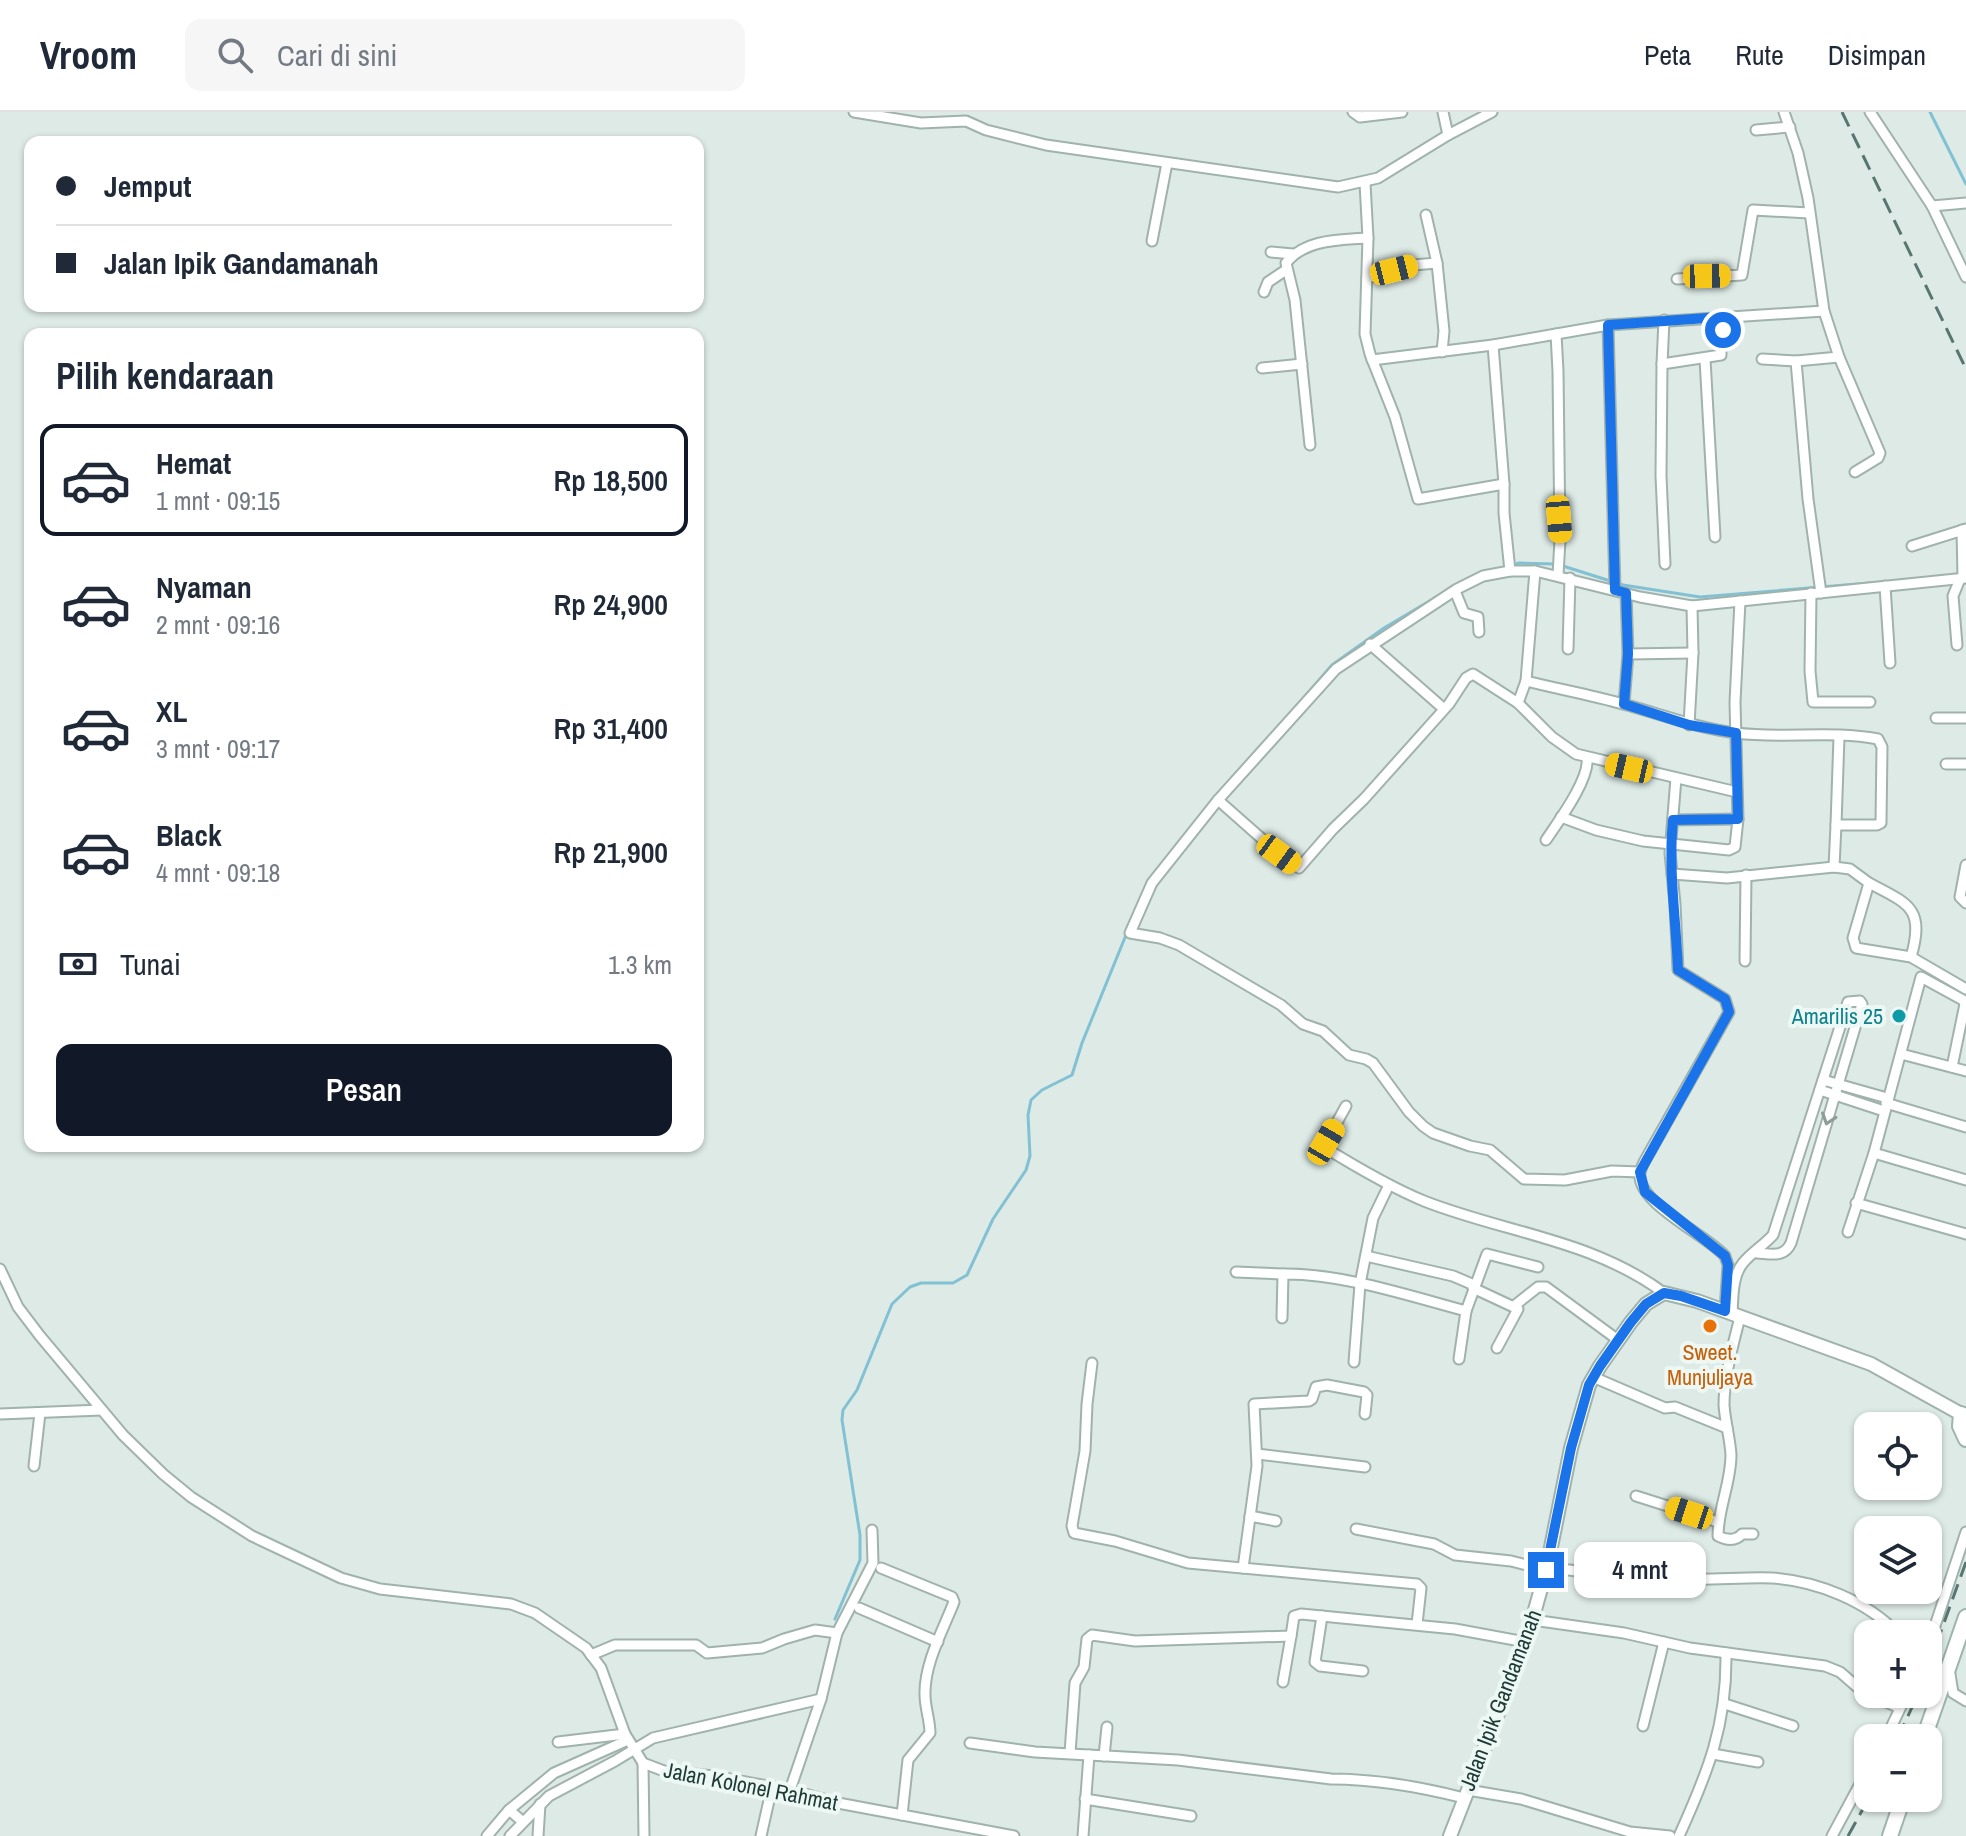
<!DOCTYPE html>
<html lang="id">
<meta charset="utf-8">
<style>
:root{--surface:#fff;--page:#f6f6f7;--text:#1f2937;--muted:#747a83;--line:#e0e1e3;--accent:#111827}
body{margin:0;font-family:"Archivo Narrow",sans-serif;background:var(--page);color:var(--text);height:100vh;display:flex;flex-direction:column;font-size:30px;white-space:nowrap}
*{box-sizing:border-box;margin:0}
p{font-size:26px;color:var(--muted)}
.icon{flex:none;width:44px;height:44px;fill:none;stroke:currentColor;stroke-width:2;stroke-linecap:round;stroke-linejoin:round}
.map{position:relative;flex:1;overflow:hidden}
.side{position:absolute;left:24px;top:216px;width:680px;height:824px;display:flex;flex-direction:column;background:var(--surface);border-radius:16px;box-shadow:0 2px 6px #0004}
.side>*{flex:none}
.top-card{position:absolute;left:24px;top:24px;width:680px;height:176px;border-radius:16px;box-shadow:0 2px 6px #0004;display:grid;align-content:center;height:176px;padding:0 32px;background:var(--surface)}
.tools{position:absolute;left:1854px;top:1300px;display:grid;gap:16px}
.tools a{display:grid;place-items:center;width:88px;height:88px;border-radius:16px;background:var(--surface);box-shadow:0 2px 6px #0004;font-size:40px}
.end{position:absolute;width:36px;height:36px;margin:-18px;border:10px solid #1a73e8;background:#fff;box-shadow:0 0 0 4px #fff}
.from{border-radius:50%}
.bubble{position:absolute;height:56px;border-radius:16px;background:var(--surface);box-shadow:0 2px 6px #0004;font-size:26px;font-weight:600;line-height:56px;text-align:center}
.car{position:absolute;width:24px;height:48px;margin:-24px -12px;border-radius:10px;box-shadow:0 0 6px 2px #0007;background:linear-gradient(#f5c518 24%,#345 0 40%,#f5c518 0 76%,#345 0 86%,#f5c518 0)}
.top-card b{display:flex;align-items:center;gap:28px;height:76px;font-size:30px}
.top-card b+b{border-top:2px solid var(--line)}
.top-card i{width:20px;height:20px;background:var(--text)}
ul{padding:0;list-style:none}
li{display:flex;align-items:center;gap:24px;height:112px;margin:0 16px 12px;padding:0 16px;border:4px solid transparent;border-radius:16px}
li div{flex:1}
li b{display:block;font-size:30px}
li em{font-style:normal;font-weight:600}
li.active{border-color:var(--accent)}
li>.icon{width:72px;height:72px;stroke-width:1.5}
h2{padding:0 32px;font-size:36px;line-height:96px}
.pay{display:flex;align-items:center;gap:20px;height:88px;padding:0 32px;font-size:30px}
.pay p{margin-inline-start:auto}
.action{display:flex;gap:16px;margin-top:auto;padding:16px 32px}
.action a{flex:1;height:92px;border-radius:16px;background:var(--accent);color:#fff;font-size:32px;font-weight:600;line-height:92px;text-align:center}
header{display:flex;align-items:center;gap:48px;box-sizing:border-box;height:112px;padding:0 40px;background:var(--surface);border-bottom:2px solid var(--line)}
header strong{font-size:38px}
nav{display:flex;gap:44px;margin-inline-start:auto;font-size:28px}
.search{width:560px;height:72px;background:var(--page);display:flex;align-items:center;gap:20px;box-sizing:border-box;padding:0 28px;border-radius:16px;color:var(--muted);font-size:30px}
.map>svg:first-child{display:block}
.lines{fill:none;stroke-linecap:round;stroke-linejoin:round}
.stream{stroke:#81c1d3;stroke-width:3}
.minor-casing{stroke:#a0b2ac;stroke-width:13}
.tertiary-casing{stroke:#a0b2ac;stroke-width:16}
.secondary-casing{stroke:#9cb6ae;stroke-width:18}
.minor{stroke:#fff;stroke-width:9}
.tertiary{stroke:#fff;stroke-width:12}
.secondary{stroke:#fff;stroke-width:14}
.rail{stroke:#587670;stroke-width:3;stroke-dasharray:16 8;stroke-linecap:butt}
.oneway{stroke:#8e9c9a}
.route{stroke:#1a73e8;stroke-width:10}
.culture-dot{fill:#0f9aa8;stroke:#edf7f3;stroke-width:3}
.food-dot{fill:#e8710a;stroke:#edf7f3;stroke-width:3}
.labels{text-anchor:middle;stroke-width:8;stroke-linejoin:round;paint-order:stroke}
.culture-label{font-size:22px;fill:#0d838f;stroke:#edf7f3;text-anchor:end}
.food-label{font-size:22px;fill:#c56008;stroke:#edf7f3}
.street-label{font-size:22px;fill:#1e3a34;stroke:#edf7f3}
</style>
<header>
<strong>Vroom</strong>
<div class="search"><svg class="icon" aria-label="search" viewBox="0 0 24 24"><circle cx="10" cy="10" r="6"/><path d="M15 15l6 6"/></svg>Cari di sini</div>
<nav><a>Peta</a><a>Rute</a><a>Disimpan</a></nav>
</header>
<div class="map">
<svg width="1966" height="1724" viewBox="0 0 1966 1724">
<rect width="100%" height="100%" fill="#ddeae5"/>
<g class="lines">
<!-- stream -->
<g class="stream">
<polyline points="1930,0 1966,72"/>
<polyline points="1511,454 1519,451 1555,452"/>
<polyline points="1563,454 1623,473 1700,485 1882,470"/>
<polyline points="1289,603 1332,553 1384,516 1438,484"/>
<polyline points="835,1507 860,1448 860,1423 842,1308 843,1298 857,1278 892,1192 910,1175 921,1171 953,1171 967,1163 993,1107 1026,1058 1030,1044 1028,1003 1031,988 1042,978 1072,963 1082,931 1126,823"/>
</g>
<!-- minor casing -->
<g class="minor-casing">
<g id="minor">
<polyline points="854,0 921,11 966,9 986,18 1046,33 1338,75 1378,66 1448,23 1492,0"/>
<polyline points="1353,0 1360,5 1402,0"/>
<polyline points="1443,0 1448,23"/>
<polyline points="1784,0 1798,41 1808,86 1824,199 1839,245 1880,341 1878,346 1855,360"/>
<polyline points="1870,0 1932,94 1966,165"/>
<polyline points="1756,18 1790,15"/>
<polyline points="1365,71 1368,126 1365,222 1370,242 1395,305 1418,387 1504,372"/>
<polyline points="1932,94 1966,91"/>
<polyline points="1426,103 1437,151"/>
<polyline points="1152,129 1167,51"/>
<polyline points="1271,140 1293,142"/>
<polyline points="1367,166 1413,153 1437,151 1444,219 1442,240"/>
<polyline points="1677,167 1742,163 1753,98 1809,101"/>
<polyline points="1264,180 1268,170 1286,158"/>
<polyline points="1608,213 1615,478"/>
<polyline points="1556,222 1558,259 1560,428 1558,463"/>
<polyline points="1493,233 1504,372 1504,401 1510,459"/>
<polyline points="1705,247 1715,425"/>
<polyline points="1762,247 1796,249"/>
<polyline points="1372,248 1493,233 1608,213 1824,199"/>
<polyline points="1662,252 1664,208"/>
<polyline points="1262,256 1302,252"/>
<path d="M1310,333L1295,188L1286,151C1305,127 1339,128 1368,126"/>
<polyline points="1962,418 1963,466"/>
<polyline points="1912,434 1966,417"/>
<polyline points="1665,452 1661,364 1662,252 1721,243 1721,205"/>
<polyline points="1885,474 1890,551"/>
<polyline points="1455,479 1464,501 1478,505 1479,520"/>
<polyline points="1811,481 1810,559 1813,590 1870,590"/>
<polyline points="1821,481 1808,387 1796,249 1839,245"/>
<polyline points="1370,532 1444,597"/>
<polyline points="1957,533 1953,484 1960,467"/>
<polyline points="1568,537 1570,466"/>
<polyline points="1628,542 1693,541"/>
<path d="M1526,569C1558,577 1591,583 1623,592C1661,602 1696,616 1736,621C1783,627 1832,618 1878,627L1882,635L1881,711L1877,713H1836L1834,755"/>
<polyline points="1518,591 1526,569 1535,459"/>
<polyline points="1624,592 1628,542 1626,481"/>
<polyline points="1936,606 1966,606"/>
<polyline points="1689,613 1693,541 1692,494"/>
<polyline points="1946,652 1966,652"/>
<path d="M1676,666L1670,741L1675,792L1678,858L1725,887L1729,900L1648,1043C1645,1048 1641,1055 1640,1061C1636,1091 1707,1123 1725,1144L1728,1153L1725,1199"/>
<polyline points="1218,688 1279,742 1299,756 1333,717 1364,687 1449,592 1466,566 1473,562 1518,591 1552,625 1576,642 1737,680"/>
<polyline points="1561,705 1596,718 1643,729 1729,738 1735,735 1738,707 1735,590 1740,489"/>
<polyline points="1673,708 1738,707"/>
<polyline points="1836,713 1839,625"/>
<path d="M1546,728C1558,710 1590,667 1587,646"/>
<polyline points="1966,753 1960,785 1966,791"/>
<polyline points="1672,762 1727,766 1834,755 1850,757 1869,771 1853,826 1856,836 1911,845 1966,877"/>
<path d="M1869,771C1909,792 1925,796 1911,845"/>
<polyline points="1745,849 1746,763"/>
<polyline points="1901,942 1966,959"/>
<polyline points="1823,968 1887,986"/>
<polyline points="1820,978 1884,999"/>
<polyline points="1886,991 1966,1015"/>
<path d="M1346,994L1326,1030L1327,1037C1358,1056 1390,1075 1424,1089C1505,1121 1591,1127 1664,1181"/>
<polyline points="1874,1041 1966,1068"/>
<polyline points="1640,1060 1612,1059 1565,1068 1524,1067 1490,1038 1470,1034 1433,1021 1423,1014 1409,1000 1373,951 1366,947 1349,943 1323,919 1303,912 1281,893 1179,833 1160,826 1130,821 1152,771 1218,688 1336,557 1457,477 1483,464 1510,459 1535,459 1640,485 1692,494 1966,466"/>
<polyline points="1856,1091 1966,1122"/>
<polyline points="1848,1120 1874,1041 1921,865 1963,888 1965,892 1952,955"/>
<polyline points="1366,1144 1453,1164 1474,1173"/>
<polyline points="0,1157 18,1195 40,1224 123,1323 163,1362 191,1385 252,1424 341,1466 380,1477 511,1492 535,1501 586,1536 601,1556 625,1622 643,1651 664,1659 713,1664 790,1678 838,1691 1014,1724"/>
<polyline points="1236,1160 1283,1162"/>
<polyline points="1473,1176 1518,1197 1497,1236"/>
<polyline points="1514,1194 1538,1175 1546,1175 1618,1228"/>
<path d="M1732,1203C1733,1186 1732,1164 1743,1151C1751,1141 1764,1133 1773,1123L1848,890L1860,889L1862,892L1791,1131C1784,1146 1772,1142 1757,1141"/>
<path d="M1740,1205C1733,1233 1724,1264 1724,1293C1725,1309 1730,1326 1731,1343C1731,1371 1718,1396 1718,1424C1726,1428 1735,1430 1742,1422H1753"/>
<path d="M1282,1206L1283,1162C1341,1161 1410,1184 1466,1199L1487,1142L1538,1155"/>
<polyline points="1459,1247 1466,1199"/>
<polyline points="1354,1250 1360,1172 1373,1106 1389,1073"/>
<polyline points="1092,1251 1087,1292 1085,1339 1072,1414 1074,1421 1115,1429 1188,1451 1417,1472 1421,1476 1417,1512"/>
<polyline points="1593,1265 1665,1296 1675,1295 1727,1316"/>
<polyline points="0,1302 102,1298"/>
<polyline points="1257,1342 1365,1355"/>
<polyline points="34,1354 40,1301"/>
<polyline points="1636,1384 1718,1410"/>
<polyline points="1250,1404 1276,1409"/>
<polyline points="1356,1417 1434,1432 1455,1443 1511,1449 1546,1458"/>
<path d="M1547,1455C1593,1462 1640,1465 1687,1467C1715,1468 1744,1465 1772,1466C1817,1469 1867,1489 1898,1522"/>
<path d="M881,1456L952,1485L954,1490C943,1518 924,1552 925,1583C925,1596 930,1608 930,1621L908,1648L902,1703"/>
<polyline points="1243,1456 1257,1354 1254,1292 1309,1289 1312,1287 1316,1275 1327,1273 1364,1280 1367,1283 1365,1302"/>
<polyline points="859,1496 938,1530"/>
<polyline points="1322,1504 1315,1550 1320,1554 1363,1559"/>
<polyline points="1533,1508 1624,1521 1690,1536 1825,1554 1840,1560 1863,1580 1900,1596"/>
<polyline points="1928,1535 1966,1420"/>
<polyline points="591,1543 615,1533 696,1533 707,1541 762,1536 784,1527 815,1518 837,1521"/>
<polyline points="1950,1562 1953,1581 1966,1589"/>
<polyline points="1283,1570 1291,1524"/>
<polyline points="1725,1592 1793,1614"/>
<polyline points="1643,1614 1664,1530"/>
<polyline points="1886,1626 1907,1582"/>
<polyline points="558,1630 625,1622"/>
<path d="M970,1631L1035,1640L1178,1648L1331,1667C1375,1667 1421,1675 1464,1686"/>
<polyline points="1070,1641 1075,1571 1084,1555 1087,1527 1092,1523 1135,1529 1291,1524 1294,1504 1301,1502 1455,1517 1526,1530"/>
<polyline points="1713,1642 1758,1650"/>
<polyline points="1104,1644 1107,1615"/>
<polyline points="643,1651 644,1724"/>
<polyline points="790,1678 821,1587 837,1521 873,1451 872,1418"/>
<polyline points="1468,1678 1521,1687 1630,1720 1670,1724"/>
<polyline points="1085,1687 1191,1704"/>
<polyline points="509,1698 554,1661 628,1628"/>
<polyline points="487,1724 509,1698 522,1709"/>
<polyline points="510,1724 549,1684 615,1649 653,1626 821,1587"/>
<polyline points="538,1724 540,1692"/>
<polyline points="761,1724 772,1675"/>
<polyline points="1083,1724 1089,1643"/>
<path d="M1679,1724C1708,1660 1727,1613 1726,1541"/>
<polyline points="1832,1724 1868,1657"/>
</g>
</g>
<!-- tertiary casing -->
<g class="tertiary-casing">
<polyline id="tertiary" points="1450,1724 1526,1530 1547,1455 1571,1336 1589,1273 1600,1254 1631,1210 1646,1192 1664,1181 1697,1189 1871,1252 1961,1302"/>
</g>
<!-- secondary casing -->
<g class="secondary-casing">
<g id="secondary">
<polyline points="1966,1304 1961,1302 1960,1314 1966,1327"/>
<polyline points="1924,1626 1966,1505"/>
<polyline points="1890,1724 1903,1686"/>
</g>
</g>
<!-- minor -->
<use href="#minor" class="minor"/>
<!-- tertiary -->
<use href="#tertiary" class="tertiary"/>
<!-- secondary -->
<use href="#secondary" class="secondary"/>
<!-- rail -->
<g class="rail">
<polyline points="1842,0 1966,257"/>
<polyline points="1928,1555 1966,1450"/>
<polyline points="1898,1626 1918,1582"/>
<polyline points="1848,1724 1869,1686"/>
</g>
</g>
<!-- one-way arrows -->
<defs><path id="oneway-chevron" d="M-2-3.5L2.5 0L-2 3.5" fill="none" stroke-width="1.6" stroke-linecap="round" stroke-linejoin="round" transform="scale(2)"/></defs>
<use class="oneway" href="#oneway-chevron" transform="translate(1828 1007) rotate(108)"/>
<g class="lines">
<!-- route -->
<path class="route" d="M1546,1458L1571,1336L1589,1273L1600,1254L1631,1210L1646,1192L1664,1181L1681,1184L1725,1199L1728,1153L1725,1144L1645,1080L1640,1060L1729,900L1725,887L1678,858C1676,808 1668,757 1673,708L1738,707L1736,621L1689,613L1624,592L1628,542L1626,481L1615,478L1608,213L1721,205L1723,218"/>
</g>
<!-- markers -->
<circle class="culture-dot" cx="1899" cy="904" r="8"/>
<circle class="food-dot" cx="1710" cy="1214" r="8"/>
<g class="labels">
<!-- culture labels -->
<g class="culture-label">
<text x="1883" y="912">Amarilis 25</text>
</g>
<!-- food labels -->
<g class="food-label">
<text x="1710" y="1248">Sweet.<tspan x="1710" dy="25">Munjuljaya</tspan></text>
</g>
<!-- street labels -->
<g class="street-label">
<text transform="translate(1500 1588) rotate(-69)" y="8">Jalan Ipik Gandamanah</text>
<text transform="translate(751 1674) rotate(11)" y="8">Jalan Kolonel Rahmat</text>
</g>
</g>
</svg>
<div class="tools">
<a><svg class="icon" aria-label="locate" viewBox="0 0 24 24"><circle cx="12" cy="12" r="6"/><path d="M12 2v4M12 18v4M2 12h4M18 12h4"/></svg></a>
<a><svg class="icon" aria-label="layers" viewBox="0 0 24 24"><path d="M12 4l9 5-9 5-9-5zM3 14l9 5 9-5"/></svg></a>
<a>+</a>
<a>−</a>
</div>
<i class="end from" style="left:1723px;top:218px"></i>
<i class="end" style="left:1546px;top:1458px"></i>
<div class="bubble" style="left:1574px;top:1430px;width:132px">4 mnt</div>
<i class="car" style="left:1394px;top:158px;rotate:76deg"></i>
<i class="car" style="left:1707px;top:164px;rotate:89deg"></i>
<i class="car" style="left:1559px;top:407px;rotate:175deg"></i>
<i class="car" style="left:1629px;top:656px;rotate:283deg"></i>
<i class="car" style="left:1279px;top:742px;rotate:126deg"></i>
<i class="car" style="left:1326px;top:1030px;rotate:30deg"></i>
<i class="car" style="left:1689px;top:1401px;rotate:288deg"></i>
<div class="top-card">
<b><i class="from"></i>Jemput</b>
<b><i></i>Jalan Ipik Gandamanah</b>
</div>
<section class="side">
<h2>Pilih kendaraan</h2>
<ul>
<li class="active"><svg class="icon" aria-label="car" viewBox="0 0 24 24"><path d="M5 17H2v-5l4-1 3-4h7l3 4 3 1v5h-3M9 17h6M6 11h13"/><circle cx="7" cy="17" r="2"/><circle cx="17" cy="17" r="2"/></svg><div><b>Hemat</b><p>1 mnt · 09:15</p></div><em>Rp 18,500</em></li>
<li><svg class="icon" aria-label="car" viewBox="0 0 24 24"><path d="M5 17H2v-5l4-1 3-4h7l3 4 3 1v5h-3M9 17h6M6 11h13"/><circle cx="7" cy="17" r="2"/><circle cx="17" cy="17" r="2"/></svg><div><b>Nyaman</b><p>2 mnt · 09:16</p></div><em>Rp 24,900</em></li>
<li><svg class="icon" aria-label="car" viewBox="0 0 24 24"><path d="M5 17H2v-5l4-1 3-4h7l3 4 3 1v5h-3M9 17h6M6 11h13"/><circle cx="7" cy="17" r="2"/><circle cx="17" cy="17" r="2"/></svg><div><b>XL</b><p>3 mnt · 09:17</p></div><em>Rp 31,400</em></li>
<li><svg class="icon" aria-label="car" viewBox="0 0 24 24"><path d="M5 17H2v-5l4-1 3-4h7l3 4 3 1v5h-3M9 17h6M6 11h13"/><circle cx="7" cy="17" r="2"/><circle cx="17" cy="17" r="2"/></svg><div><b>Black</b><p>4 mnt · 09:18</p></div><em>Rp 21,900</em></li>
</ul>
<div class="pay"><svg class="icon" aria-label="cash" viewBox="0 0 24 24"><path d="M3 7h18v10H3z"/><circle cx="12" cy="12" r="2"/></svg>Tunai<p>1.3 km</p></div>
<div class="action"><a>Pesan</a></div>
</section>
</div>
